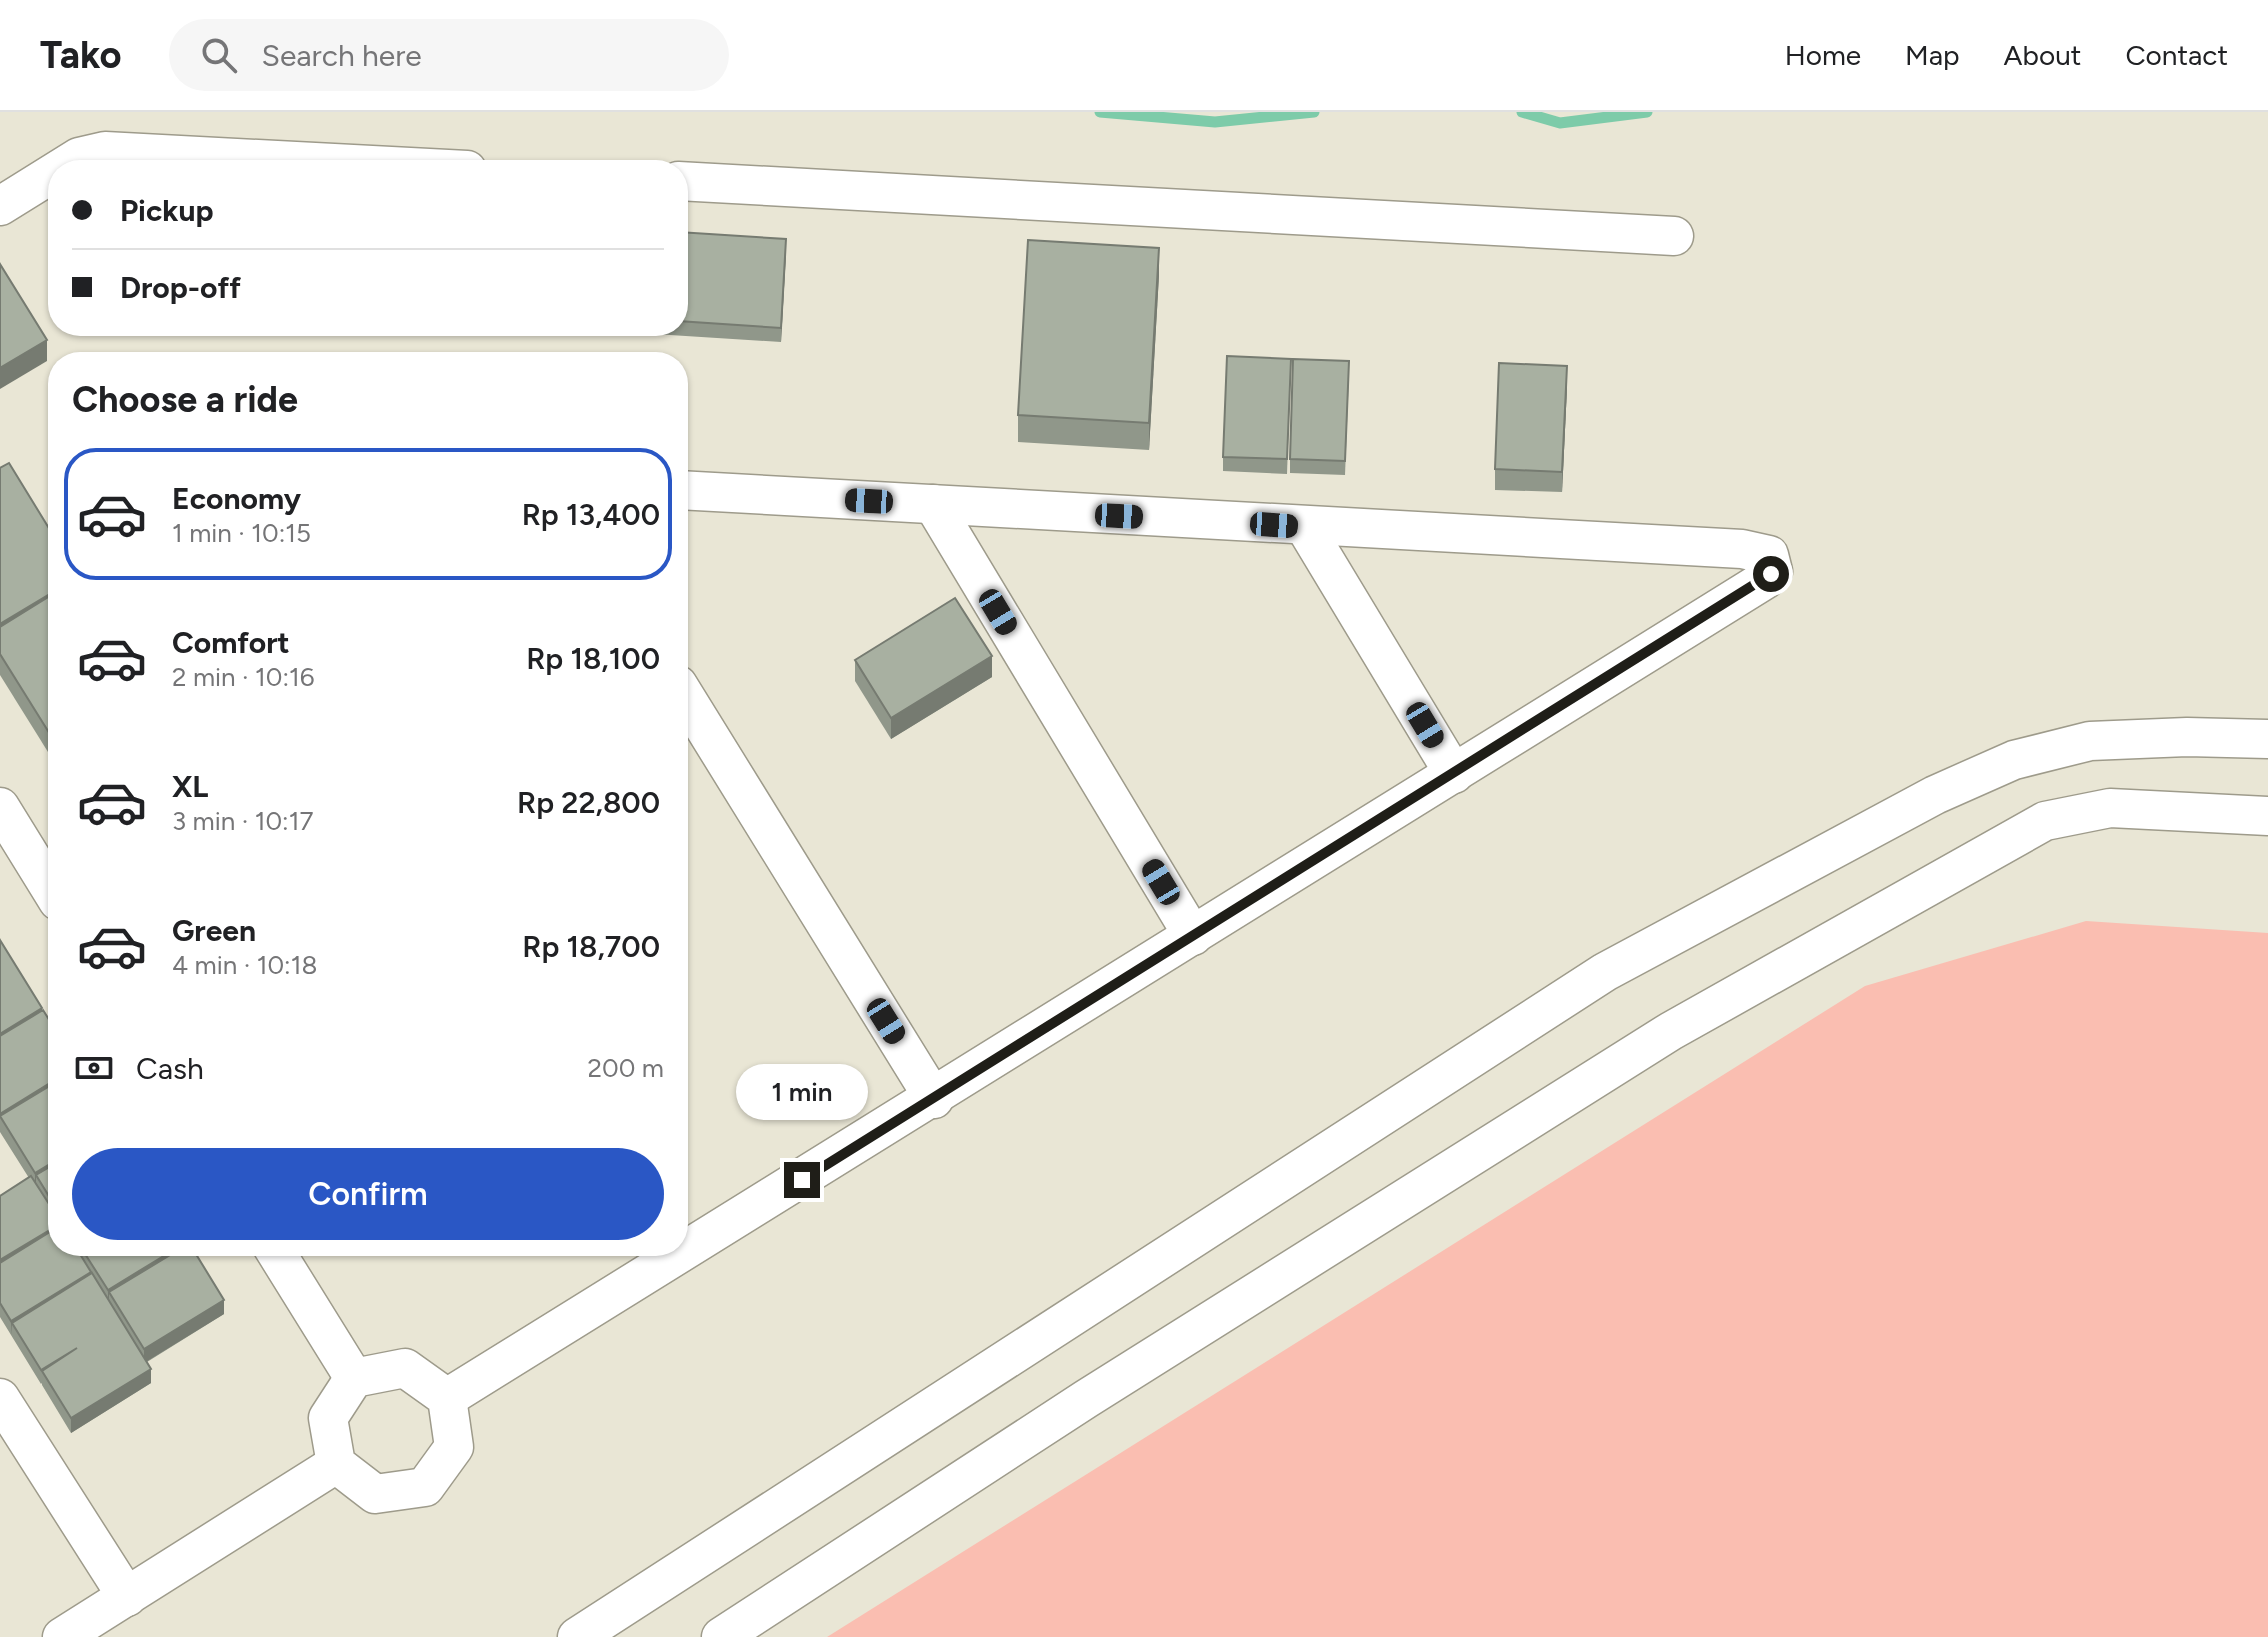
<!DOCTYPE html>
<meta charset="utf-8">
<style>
:root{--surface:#fff;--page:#f6f6f6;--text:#202124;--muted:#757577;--line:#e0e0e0;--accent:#2a57c5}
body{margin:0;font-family:Figtree,sans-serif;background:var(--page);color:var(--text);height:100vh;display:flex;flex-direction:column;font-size:30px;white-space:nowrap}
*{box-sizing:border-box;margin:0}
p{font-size:26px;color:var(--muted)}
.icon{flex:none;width:44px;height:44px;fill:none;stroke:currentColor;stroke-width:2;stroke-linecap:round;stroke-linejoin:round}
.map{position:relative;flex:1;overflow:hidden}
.sheet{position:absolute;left:48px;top:240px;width:640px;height:904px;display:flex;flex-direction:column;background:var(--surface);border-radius:32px;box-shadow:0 2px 6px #0004}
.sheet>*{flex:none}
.top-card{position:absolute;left:48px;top:48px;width:640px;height:176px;border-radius:32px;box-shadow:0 2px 6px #0004;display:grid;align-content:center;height:176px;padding:0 24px;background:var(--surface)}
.end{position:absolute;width:36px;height:36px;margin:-18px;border:10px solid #1f1e18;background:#fff;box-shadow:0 0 0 4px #fff}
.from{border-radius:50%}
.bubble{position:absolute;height:56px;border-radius:28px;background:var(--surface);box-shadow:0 2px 6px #0004;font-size:26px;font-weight:600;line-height:56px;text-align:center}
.car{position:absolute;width:24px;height:48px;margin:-24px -12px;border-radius:10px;box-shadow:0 0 6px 2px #0007;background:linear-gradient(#222 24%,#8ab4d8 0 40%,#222 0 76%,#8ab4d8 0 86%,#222 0)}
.top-card b{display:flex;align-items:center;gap:28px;height:76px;font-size:30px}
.top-card b+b{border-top:2px solid var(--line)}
.top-card i{width:20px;height:20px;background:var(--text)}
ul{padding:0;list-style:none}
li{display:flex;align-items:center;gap:24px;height:132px;margin:0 16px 12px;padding:0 8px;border:4px solid transparent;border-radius:32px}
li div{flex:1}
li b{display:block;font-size:30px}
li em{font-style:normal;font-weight:600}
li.selected{border-color:var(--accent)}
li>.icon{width:72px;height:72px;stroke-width:1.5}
h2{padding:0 24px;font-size:36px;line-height:96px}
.pay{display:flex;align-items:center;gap:20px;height:88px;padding:0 24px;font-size:30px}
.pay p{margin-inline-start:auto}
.action{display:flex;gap:16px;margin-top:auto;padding:16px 24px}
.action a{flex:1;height:92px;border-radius:48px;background:var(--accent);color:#fff;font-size:32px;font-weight:600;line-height:92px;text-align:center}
header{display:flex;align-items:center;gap:48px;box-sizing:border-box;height:112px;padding:0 40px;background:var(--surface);border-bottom:2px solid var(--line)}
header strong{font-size:38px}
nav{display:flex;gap:44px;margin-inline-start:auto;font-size:28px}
.search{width:560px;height:72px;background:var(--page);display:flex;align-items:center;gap:20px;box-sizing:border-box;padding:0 28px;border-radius:44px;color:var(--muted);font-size:30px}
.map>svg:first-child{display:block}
.green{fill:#fabeb1}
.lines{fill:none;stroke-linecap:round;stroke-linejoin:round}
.stream{stroke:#7dcba9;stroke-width:11}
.street-casing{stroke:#9e9b8b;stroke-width:41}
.street{stroke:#fff;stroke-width:38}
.wall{fill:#90978a}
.shaded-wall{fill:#767b71}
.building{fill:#a8b0a1;stroke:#767b71;stroke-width:2}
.route{stroke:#1f1e18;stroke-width:10}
</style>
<header>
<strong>Tako</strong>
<div class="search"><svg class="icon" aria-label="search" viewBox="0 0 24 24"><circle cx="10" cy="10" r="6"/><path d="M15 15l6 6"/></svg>Search here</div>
<nav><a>Home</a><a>Map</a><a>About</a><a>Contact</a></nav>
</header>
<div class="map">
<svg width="2268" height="1525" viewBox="0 0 2268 1525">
<rect width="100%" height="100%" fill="#e9e6d5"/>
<!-- green -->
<polygon class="green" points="2086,809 2268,821 2268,1525 827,1525 1865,874"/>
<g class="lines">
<!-- stream -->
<g class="stream">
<polyline points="1100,0 1215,10 1314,0"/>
<polyline points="1522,0 1560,11 1647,0"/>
</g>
<!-- street casing -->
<g class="street-casing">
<g id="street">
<polyline points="678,69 1674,124"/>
<polyline points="0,94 79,45 105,39 467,58"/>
<polyline points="933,392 1193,824"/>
<polyline points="1305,415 1454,662"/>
<polyline points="678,573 934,987"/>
<polyline points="0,695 58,789"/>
<polyline points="272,1134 354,1266"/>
<polygon points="405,1256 447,1286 454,1335 425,1375 375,1382 336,1352 328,1306 354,1266"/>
<polyline points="0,1286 127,1485"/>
<polyline points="447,1286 1766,467 1773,459 1769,443 1742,437 678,378"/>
<polyline points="62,1525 336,1352"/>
<polyline points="577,1525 1605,860 1935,683 2014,648 2090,629 2187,625 2268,627"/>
<polyline points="721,1525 1086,1287 1671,919 2045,709 2110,696 2268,704"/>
</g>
</g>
<!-- street -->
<use href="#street" class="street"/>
</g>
<!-- wall -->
<g class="wall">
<polygon points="678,120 786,141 781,230 576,217 576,214 678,214"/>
<polygon points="1159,163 1149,338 1018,330 1018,303"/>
<polygon points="505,214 574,214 574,217"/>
<polygon points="1291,247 1287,362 1223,359 1223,345"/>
<polygon points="1349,263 1345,363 1290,361 1290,347"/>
<polygon points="1567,275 1562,380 1495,378 1495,357"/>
<polygon points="0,356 58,431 58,656 0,563"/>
<polygon points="855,548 992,565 891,627 855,569"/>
<polygon points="0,828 42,898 58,922 58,1134 191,1134 224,1202 147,1250 151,1271 71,1321 42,1273 42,1271 41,1272 0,1205 0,1084 29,1066 0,1020"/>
</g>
<!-- shaded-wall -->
<g class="shaded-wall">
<polygon points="786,127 786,141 781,230 781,216"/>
<polygon points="1159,136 1159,163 1149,338 1149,311"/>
<polygon points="47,228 47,249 0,277 0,256"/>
<polygon points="1567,254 1567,275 1562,380 1562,360"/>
<polygon points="58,477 58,498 0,533 0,512"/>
<polygon points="992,544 992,565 891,627 891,606"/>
<polygon points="42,896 42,910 0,936 0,922"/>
<polygon points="58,966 58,981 0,1006 0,1002"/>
<polygon points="58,1047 58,1061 36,1063 36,1075 35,1076 35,1061"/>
<polygon points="58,1113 58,1127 0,1163 0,1148"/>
<polygon points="180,1134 188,1134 109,1180 109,1192 108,1193 108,1178"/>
<polygon points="91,1160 91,1174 12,1211 11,1223 11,1209"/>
<polygon points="224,1188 224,1202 144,1251 144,1237"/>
<polygon points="151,1257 151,1271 71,1321 71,1306"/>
</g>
<!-- building -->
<g class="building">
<polygon points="678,120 786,127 781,216 678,209"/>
<polygon points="1028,128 1159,136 1149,311 1018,303"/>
<polygon points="0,152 47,228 0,256"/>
<polygon points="1227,244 1291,247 1287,347 1223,345"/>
<polygon points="1293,247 1349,249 1345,349 1290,347"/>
<polygon points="1499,251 1567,254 1562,360 1495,357"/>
<polygon points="9,351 58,431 58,477 0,512 0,356"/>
<polygon points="58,479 58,635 0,542 0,515"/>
<polygon points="955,486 992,544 891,606 855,548"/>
<polygon points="0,828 42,896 0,922"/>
<polygon points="43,898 58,922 58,966 0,1002 0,924"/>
<polygon points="58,969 58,1047 35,1061 0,1004"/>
<polygon points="58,1050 58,1099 36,1063"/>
<polygon points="31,1064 58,1106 58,1113 0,1148 0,1084"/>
<polygon points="58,1115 58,1134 75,1134 91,1160 11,1209 0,1191 0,1151"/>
<polygon points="80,1134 180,1134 108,1178"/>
<polygon points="185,1134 191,1134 224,1188 144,1237 109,1180"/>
<polygon points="92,1161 151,1257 71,1306 42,1259 77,1236 41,1258 12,1211"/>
</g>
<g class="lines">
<!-- route -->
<polyline class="route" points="802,1068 1771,462"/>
</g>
</svg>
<i class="end from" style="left:1771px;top:462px"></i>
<i class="end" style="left:802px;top:1068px"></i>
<div class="bubble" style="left:736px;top:952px;width:132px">1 min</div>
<i class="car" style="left:869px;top:389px;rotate:273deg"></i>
<i class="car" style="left:1119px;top:404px;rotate:93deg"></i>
<i class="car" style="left:1274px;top:413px;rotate:94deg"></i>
<i class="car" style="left:998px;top:500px;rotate:149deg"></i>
<i class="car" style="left:1425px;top:613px;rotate:149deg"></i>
<i class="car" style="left:1161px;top:770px;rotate:329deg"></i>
<i class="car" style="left:886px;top:909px;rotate:148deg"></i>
<div class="top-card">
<b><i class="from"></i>Pickup</b>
<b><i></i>Drop-off</b>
</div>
<section class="sheet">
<h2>Choose a ride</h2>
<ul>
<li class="selected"><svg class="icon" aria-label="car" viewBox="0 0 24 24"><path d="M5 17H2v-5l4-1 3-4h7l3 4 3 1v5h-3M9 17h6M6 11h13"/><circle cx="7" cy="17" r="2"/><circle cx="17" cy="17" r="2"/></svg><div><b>Economy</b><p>1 min · 10:15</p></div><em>Rp 13,400</em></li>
<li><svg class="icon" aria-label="car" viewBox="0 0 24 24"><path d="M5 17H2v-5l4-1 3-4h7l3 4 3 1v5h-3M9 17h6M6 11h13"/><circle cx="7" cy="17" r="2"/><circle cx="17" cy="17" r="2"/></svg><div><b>Comfort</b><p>2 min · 10:16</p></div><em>Rp 18,100</em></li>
<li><svg class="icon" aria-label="car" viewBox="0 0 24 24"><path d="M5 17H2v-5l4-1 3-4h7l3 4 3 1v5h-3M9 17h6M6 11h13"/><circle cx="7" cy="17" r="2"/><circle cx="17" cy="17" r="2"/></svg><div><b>XL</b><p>3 min · 10:17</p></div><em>Rp 22,800</em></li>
<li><svg class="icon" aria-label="car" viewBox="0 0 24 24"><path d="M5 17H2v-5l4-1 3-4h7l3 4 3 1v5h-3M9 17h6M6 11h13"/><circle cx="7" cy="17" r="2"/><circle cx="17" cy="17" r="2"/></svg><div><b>Green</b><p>4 min · 10:18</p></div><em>Rp 18,700</em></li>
</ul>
<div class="pay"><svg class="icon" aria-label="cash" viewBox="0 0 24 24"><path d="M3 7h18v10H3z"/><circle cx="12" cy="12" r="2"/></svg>Cash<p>200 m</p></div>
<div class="action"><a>Confirm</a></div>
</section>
</div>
